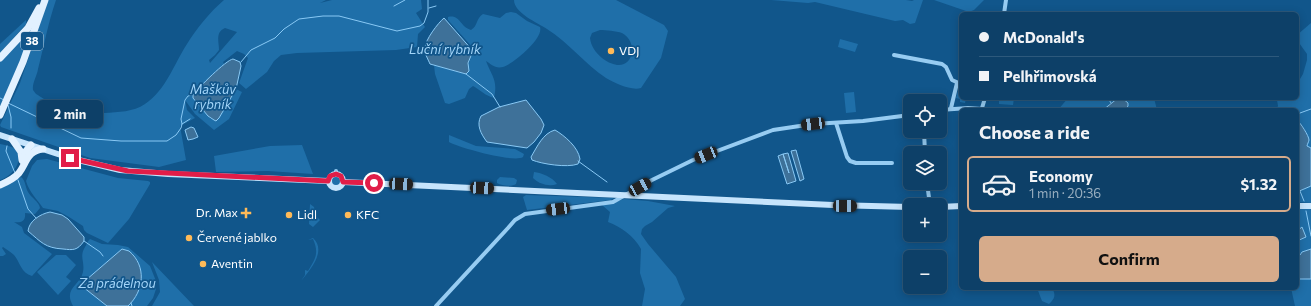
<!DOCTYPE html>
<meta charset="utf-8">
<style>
:root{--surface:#0d4068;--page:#16476e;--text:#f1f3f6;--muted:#9aafc0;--line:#2d597c;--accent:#d6ab8b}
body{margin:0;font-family:Commissioner,sans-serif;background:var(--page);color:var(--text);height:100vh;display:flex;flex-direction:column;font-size:15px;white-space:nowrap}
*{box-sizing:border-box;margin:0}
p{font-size:13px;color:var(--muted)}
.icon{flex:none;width:22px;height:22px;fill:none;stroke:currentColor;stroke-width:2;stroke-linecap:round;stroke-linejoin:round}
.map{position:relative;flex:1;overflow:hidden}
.drawer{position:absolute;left:959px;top:108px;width:340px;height:182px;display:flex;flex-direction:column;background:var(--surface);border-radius:6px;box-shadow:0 2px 10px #0003,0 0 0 1px var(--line)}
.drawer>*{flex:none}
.guide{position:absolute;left:959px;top:12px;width:340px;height:88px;border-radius:6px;box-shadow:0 2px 10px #0003,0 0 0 1px var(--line);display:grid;align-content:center;height:88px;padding:0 20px;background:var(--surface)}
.fabs{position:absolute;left:903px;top:94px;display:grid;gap:8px}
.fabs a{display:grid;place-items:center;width:44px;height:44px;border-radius:6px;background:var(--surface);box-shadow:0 2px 10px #0003,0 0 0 1px var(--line);font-size:20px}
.end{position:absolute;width:18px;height:18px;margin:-9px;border:5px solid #e11d48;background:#fff;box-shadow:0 0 0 2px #fff}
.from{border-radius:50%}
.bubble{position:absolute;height:28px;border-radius:6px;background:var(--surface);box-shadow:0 2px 10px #0003,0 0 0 1px var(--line);font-size:13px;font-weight:700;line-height:28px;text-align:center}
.car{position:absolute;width:12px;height:24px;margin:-12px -6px;border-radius:5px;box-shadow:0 0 3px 1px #0007;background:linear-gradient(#222 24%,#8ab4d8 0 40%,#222 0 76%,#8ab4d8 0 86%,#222 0)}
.guide b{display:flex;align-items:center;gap:14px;height:38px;font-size:15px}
.guide b+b{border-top:1px solid var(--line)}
.guide i{width:10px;height:10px;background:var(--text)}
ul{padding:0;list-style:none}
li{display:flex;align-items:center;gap:12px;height:56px;margin:0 8px 6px;padding:0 12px;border:2px solid transparent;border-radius:6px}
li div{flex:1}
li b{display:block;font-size:15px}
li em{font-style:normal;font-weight:700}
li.selected{border-color:var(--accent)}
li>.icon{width:36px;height:36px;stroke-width:1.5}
h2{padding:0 20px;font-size:18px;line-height:48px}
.button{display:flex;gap:8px;margin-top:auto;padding:8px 20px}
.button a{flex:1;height:46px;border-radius:6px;background:var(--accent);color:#111;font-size:16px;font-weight:700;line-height:46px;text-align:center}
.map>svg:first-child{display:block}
.green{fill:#1f6fa9;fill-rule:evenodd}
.water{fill:#3e7199;stroke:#89c9f5}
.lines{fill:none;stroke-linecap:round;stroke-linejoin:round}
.stream{stroke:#89c9f5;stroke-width:1}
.street{stroke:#97ccf2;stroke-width:4}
.secondary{stroke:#c6e4fc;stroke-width:6}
.primary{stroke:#e2f1ff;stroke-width:7}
.route{stroke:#e11d48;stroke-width:5}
.poi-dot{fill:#ffba58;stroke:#11568b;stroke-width:1.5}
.labels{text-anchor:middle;stroke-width:3.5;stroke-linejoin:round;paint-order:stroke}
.shield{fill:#11568b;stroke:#b8ccdc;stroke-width:1}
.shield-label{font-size:11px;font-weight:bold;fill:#fff}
.poi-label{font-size:12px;fill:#fff;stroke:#11568b;text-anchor:start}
.water-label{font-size:13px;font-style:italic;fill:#a3d5f9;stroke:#11568b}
</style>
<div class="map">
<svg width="1311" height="306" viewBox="0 0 1311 306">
<rect width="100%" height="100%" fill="#11568b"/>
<!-- green -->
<g class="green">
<path d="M48,0H56C48,23 44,46 38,69C37,76 32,83 33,90L36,94C45,99 69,117 78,118C86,119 96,113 104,113C119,112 133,112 145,104C166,90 174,64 187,44C197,28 209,13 224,0H326L320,3L332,0H421L422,9L416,13L425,27L418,34L417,47L396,50L297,53L281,55L274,61L267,72L246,89L239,83L248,58L244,54L237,51L223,62L224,64C213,75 202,83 193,96V98L211,119L219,118L236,89L242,92L229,119L214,130L195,114L185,100L187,110L195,118L180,126L186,160L159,167L90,158L1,127L0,125L20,83ZM225,28L237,32L210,63L209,60L215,55L219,50C219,42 215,32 225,28Z"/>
<path d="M514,0H616L664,25L668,31L661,58L641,88C631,91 615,83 606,78C585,64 569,43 547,29C538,23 514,13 514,0ZM600,30C606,30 616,31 622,33C642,44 631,80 602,58C595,52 591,46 590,38L592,33Z"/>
<polygon points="771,0 906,0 912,1 914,0 923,0 915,23 910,24 903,20 895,21 815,2 808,3"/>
<polygon points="934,0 984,0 974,10 969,12"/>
<path d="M511,12L516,13L527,21L540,27C544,38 513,64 503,67C495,69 491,64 486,61C492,77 498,80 494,98C486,96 480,90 473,86L469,89L465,98L449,104L445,103L435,74L434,65L465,74L474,49L448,20V17C460,14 460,27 471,30C478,26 476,18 483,14L500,18L506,13Z"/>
<polygon points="26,20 26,24 0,53 0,44"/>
<path d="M1311,23V148L1307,146C1309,137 1305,126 1297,120V110H1276L1278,106L1277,100L1281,98H1297V84L1303,74L1307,60V54L1297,40V35Z"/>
<polygon points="31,26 31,36 0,108 0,61"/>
<polygon points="840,39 858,44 855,52 838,47"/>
<polygon points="959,87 961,87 961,98 966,98 965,103 960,102 960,99 956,98"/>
<polygon points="854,92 856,112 846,113 844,93"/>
<polygon points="999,98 1014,98 1013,105 999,104"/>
<polygon points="1068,98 1083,99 1118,98 1103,110 1058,110"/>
<polygon points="1122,98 1154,98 1157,110 1125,110 1128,103"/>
<path d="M449,135L476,146L515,149L524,154L523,157C514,163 460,148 449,142Z"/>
<path d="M0,144C5,145 11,146 15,149C26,160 11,177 0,180Z"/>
<polygon points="302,145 313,174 268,171 216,172 214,156 270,146"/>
<path d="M47,159L118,178L148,181L150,182V184L129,219L108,243L87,233L84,230L83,226L69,217L58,211L43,208C37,199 29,192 26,181L32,166L37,160Z"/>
<path d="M534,172C542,173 552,177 557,184C549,187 539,184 533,178Z"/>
<circle cx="336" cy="181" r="5"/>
<path d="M21,177C26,181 25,187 28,192C31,198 39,201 40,208L35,214L25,213C26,221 21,223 14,222L22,227L24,233L52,254L32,276C21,273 20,262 14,255C11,252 7,250 3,247L2,248L6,254L3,256H0V188Z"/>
<path d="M500,177L514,178L517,180L516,184C512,187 502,186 497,183V180Z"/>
<polygon points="1311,186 1311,203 1297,202 1297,192"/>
<polygon points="526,195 614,198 611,200 527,210 523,197"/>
<path d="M624,199L648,201L675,206L668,208L652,222L645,226L642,229L641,234L648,244L676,277L685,299L680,306H642L645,289L640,273L641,249C634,236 621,227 608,222L610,212L602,205L613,203Z"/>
<polygon points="310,204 314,207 316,216 320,220 313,227 309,224"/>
<polygon points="1297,208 1311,208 1311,249 1302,252 1297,257 1297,241 1305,238 1300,228 1297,231"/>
<path d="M313,238C327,251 310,270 301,281L305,275V270L308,271C316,258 319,253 313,239L308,240Z"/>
<path d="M90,239L102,244L118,245L128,247L150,266L156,281V289L153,298L147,306H128C140,294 146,276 137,260C136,258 134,254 131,253C129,251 125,250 122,249L86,280L84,288L107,306H73C63,288 80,286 83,272C85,261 79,257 85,247C87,244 87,242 90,239Z"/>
<polygon points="56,255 66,255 76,265 66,277 71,281 58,295 37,272"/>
<polygon points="152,262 194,306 152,306 160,292 159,280"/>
<polygon points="1297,279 1311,279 1311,306 1295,306 1291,288 1297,288"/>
<path d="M1037,288H1052C1056,295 1055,298 1049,304L1042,301Z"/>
</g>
<!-- water -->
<g class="water">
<path d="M444,18L473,51L468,63L469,71L466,74L430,64C428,59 424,53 425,48C425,40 438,23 444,18Z"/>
<path d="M233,59L240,62L241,66L236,89L219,118L216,121L214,120L208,116L193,98V95C198,88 226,60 233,59Z"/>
<polygon points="1118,98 1122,98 1128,103 1128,106 1125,110 1103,110"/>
<path d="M526,100L541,119L544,125L541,133L534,142L527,148L487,142C481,134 476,125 481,116L499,107Z"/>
<path d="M1297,120C1300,122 1309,136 1309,140C1309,141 1307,145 1307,146L1311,148V186L1297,192Z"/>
<polygon points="191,127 194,128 198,137 193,139 188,140 185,130"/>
<path d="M555,130C565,136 578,147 580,159L578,164C567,168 542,164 532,160L531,157C537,147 543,133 555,130Z"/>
<polygon points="796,150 804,179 800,181 791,151"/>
<polygon points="788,153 796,181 787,184 778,156 783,154 789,173 783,154"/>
<path d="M50,212L62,215L68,219L84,237V241C77,251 73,250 63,249C45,248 41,242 28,231C29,221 40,214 50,212Z"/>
<polygon points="1302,227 1306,237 1297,241 1297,231"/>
<path d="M122,249L129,251C147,266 144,291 128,306H107L83,287L86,280Z"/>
<polygon points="1311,249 1311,279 1297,279 1298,256 1300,255 1302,252"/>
</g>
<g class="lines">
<!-- stream -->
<g class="stream">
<polyline points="394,6 405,0"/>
<polyline points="429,8 436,6"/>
<polyline points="241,62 251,50 275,38 284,29 299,19 323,16 339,16 397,31 420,26 424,23 428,12 428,0"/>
<polyline points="466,74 492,94 500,107"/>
<polyline points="0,98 4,100"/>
<polyline points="1108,98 1111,103"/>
<polyline points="8,103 81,138 121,141 167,141 176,135 181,128 182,124 181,119 185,100 188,96 192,95"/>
<polyline points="8,105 11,117 11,128"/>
<polyline points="1297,116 1300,113 1311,109"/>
<polyline points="182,124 190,119"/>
<polyline points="7,146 6,151 15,173"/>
<polyline points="578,161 607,182"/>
<polyline points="18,180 28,209 36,218"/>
<polyline points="1300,191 1304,201"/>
<polyline points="1306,211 1311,236"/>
<polyline points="84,241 100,252 103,256"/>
<polyline points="131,303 132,306"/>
</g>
<!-- street -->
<g class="street">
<polyline points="1004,14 1006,0"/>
<polyline points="894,55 942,64 946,67 952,80 961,84"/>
<polyline points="951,108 957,83"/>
<polyline points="982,108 985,98"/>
<polyline points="940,110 968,108 997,110"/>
<polyline points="836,123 847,157 850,161 856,163 892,163"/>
<polyline points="924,131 925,153"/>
<polyline points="336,174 336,171"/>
<polyline points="927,183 930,205"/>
<polyline points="436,306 508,228 515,220 525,214 613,202 652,180 693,160 773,130 813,124 863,121 910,115"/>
</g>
<!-- secondary -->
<g class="secondary">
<polyline points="0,135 70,158 120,170 168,174 328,181"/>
<circle cx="336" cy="181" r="7"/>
<polyline points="343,182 833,205 910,207"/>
<polyline points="1297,206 1311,206"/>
<polyline points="940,207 961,206"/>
</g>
<!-- primary -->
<g class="primary">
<polyline points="0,58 28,28 39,8"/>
<polyline points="0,115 23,62 45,0"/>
<polyline points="12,139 21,152 22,160"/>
<polyline points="23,161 26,151 31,145"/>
<path d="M0,185C7,182 14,179 19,173C27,162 27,151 43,149"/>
</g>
</g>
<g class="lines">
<!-- route -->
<polyline class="route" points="70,158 128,171 328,181 330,176 336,174 341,176 343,182 374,183"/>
</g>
<!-- markers -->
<g class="poi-dot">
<circle cx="611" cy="51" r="4"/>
<path d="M244 207h4v4h4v4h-4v4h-4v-4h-4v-4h4z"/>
<circle cx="289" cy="215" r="4"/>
<circle cx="348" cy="215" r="4"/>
<circle cx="189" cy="238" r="4"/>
<circle cx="203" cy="264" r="4"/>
</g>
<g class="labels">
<!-- shield labels -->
<rect class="shield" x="21" y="32" width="22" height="18" rx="3"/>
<g class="shield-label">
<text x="32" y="45">38</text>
</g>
<!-- poi labels -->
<g class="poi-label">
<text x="619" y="55">VDJ</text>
<text x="238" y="217" text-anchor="end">Dr. Max</text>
<text x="297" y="219">Lidl</text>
<text x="356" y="219">KFC</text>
<text x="197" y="242">Červené jablko</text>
<text x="211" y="268">Aventin</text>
</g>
<!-- water labels -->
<g class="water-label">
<text x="445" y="54">Luční rybník</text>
<text x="213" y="94">Maškův<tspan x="213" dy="15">rybník</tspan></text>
<text x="117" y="288">Za prádelnou</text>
</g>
</g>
</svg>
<div class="fabs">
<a><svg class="icon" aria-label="locate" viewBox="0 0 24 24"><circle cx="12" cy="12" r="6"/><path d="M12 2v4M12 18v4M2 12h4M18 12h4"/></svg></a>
<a><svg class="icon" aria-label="layers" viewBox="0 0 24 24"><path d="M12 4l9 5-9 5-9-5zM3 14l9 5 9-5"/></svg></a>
<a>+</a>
<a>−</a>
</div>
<i class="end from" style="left:374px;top:183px"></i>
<i class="end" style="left:70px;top:158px"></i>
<div class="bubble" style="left:37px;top:100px;width:66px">2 min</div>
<i class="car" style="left:813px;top:124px;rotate:263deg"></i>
<i class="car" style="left:706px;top:155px;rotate:248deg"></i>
<i class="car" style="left:401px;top:184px;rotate:93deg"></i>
<i class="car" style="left:640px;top:187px;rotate:61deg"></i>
<i class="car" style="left:482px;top:188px;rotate:93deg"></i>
<i class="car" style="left:845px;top:206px;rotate:91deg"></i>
<i class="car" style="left:558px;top:209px;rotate:263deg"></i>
<div class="guide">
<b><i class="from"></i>McDonald's</b>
<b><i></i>Pelhřimovská</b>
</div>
<section class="drawer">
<h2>Choose a ride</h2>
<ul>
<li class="selected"><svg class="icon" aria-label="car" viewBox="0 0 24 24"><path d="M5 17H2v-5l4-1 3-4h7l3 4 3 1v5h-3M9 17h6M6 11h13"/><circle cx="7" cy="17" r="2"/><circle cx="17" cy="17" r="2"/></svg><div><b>Economy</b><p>1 min · 20:36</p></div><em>$1.32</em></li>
</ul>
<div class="button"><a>Confirm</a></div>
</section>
</div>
